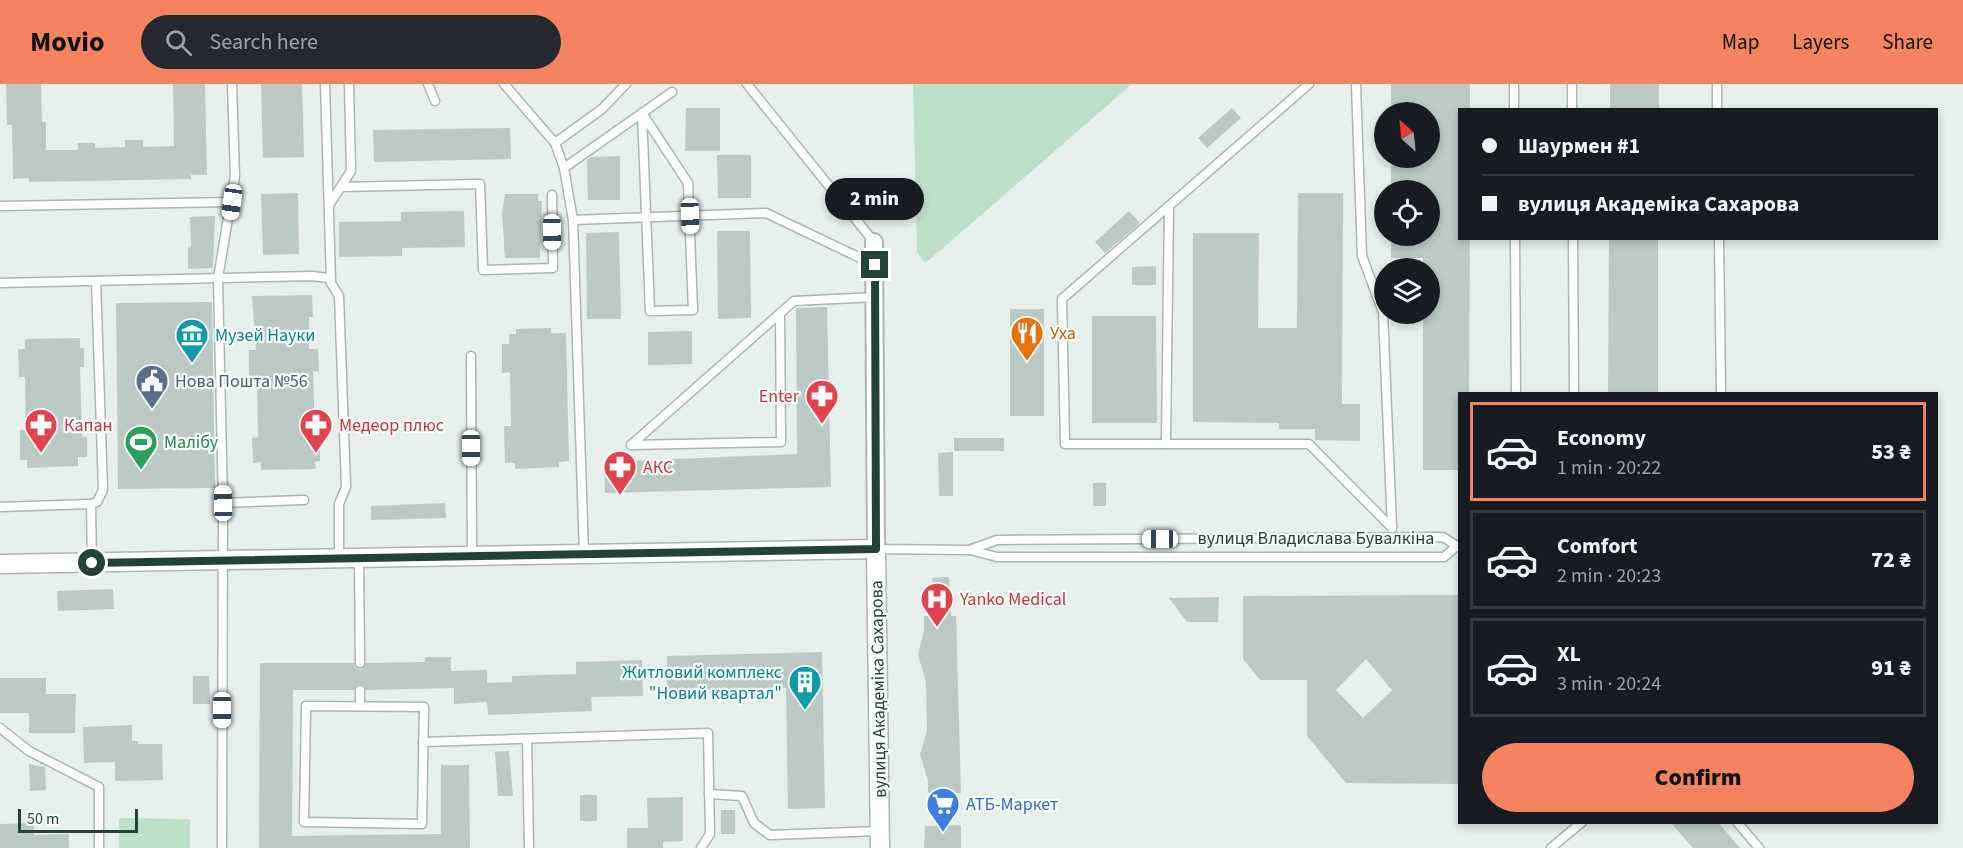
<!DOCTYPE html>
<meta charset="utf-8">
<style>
:root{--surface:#171b24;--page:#242831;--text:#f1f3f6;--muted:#9ea1a6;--line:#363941;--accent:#f4845f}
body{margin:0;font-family:"Source Sans 3",sans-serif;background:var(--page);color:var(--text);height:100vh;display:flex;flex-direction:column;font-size:22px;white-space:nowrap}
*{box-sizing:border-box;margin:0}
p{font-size:20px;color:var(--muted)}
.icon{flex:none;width:33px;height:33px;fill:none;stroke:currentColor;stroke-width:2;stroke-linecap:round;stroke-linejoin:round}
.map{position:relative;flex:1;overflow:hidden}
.drawer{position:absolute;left:1458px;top:308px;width:480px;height:432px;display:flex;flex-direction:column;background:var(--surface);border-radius:0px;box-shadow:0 3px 9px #0003}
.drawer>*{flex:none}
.hud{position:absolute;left:1458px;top:24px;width:480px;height:132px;border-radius:0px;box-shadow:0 3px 9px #0003;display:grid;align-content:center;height:132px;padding:0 24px;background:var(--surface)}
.needle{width:39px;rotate:333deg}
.controls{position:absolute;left:1374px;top:18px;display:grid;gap:12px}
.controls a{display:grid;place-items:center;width:66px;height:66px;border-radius:50%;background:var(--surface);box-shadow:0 3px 9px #0003;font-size:30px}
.scale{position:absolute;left:18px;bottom:15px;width:120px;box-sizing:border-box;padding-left:6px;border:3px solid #24423a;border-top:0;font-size:16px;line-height:21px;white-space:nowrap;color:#24423a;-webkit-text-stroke:4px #f7fbf9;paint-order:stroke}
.end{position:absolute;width:27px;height:27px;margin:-14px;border:8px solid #24423a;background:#fff;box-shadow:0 0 0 3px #fff}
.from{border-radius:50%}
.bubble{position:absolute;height:42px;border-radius:21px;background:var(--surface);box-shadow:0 3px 9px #0003;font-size:20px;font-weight:800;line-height:42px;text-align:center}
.car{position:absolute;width:18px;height:36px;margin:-18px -9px;border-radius:8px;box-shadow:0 0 4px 2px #0007;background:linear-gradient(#fff 24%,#345 0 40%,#fff 0 76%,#345 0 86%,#fff 0)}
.hud b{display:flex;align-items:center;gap:21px;height:57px;font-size:22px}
.hud b+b{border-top:2px solid var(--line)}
.hud i{width:15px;height:15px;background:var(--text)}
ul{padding:10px 0 0;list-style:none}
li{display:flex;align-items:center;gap:18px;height:99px;margin:0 12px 9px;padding:0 12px;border:3px solid var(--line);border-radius:0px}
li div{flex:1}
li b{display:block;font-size:22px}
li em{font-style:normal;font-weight:800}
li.active{border-color:var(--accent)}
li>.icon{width:54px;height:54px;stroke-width:1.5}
.cta{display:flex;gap:12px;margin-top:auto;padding:12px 24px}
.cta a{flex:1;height:69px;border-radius:36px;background:var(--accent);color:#111;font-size:24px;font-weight:800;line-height:69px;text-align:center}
header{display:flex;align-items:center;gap:36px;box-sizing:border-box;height:84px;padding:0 30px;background:var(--accent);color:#111}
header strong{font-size:28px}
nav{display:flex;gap:33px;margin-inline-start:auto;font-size:21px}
.search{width:420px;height:54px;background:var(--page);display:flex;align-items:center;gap:15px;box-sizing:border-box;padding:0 21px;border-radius:33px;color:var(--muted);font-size:22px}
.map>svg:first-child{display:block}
.green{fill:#bfe0c8}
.building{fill:#bbcac4;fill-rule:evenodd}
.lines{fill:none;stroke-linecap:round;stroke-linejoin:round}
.service-casing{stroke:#a8b8b2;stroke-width:11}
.minor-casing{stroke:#a8b8b2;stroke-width:20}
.tertiary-casing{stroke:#a8b8b2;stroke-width:21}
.service{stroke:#fff;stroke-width:8}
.minor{stroke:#fff;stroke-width:16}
.tertiary{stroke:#fff;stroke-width:18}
.route{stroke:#24423a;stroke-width:8}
.labels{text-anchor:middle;stroke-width:4.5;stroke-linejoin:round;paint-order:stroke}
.food-label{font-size:18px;fill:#c56008;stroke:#f7fbf9;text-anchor:start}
.culture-label{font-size:18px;fill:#0d838f;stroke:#f7fbf9;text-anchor:start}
.service-label{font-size:18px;fill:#4e5e75;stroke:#f7fbf9;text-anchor:start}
.health-label{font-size:18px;fill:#be3a42;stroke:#f7fbf9;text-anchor:start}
.leisure-label{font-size:18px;fill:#27864d;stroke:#f7fbf9;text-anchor:start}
.street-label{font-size:18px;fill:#24423a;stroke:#f7fbf9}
.shop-label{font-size:18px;fill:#366cbe;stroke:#f7fbf9;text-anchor:start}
</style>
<header>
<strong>Movio</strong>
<div class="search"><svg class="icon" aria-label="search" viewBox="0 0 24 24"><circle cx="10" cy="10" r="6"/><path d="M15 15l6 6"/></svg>Search here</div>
<nav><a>Map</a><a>Layers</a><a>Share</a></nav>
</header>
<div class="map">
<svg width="1963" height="764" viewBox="0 0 1963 764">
<rect width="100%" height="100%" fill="#e6efeb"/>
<!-- green -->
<g class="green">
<polygon points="913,0 1132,0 928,177 924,178 917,168"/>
<polygon points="119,734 190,735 190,764 119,764"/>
</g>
<!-- building -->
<g class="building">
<polygon points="6,0 41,0 42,38 46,38 46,66 78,66 78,59 95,59 95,64 125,63 125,56 143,56 143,63 174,62 173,0 205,0 207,91 191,91 191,95 29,98 29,94 13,95 12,41 7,41"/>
<polygon points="261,0 302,0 304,73 263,74"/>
<polygon points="1391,0 1470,0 1470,26 1460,26 1460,154 1470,154 1469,309 1460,309 1460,386 1423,386 1423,230 1430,230 1430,184 1423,184 1423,174 1391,174 1391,152 1430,152 1430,106 1391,106 1391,74 1430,74 1430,28 1391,28"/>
<rect x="1610" y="0" width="49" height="26"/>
<polygon points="686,24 720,24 720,67 685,67"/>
<polygon points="1232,24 1241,34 1207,64 1198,54"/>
<polygon points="510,44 511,75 374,78 373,46"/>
<polygon points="717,71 751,71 751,114 718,114"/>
<polygon points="620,72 620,116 588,116 587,76 591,73"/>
<polygon points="298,109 299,170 263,171 261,110"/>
<polygon points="1298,109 1343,109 1342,320 1360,320 1360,357 1315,356 1315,345 1279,345 1279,339 1193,338 1193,149 1259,149 1258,244 1297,244"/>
<polygon points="505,110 538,110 538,117 542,117 540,174 505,174 502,129"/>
<polygon points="464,127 465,163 402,164 402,172 339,173 339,138 401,137 401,128"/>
<polygon points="1129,127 1140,139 1105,169 1095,158"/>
<polygon points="215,132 213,184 188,185 188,164 191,163 190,133"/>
<polygon points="717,147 750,147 751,234 718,235"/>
<polygon points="619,148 621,235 587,235 586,149"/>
<polygon points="1609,154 1658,154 1658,309 1608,309"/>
<polygon points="1156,182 1156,201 1132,201 1132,183"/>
<polygon points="312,211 313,233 309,233 309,265 318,265 319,288 313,287 315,353 320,353 320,377 315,378 316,385 261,386 261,378 253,379 252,354 258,353 257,297 249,297 249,266 256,266 252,212"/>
<polygon points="212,218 215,404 118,405 116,219"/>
<polygon points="827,223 831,403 605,409 604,378 797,370 796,224"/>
<rect x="1010" y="225" width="34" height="107"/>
<polygon points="1092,232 1156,232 1157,339 1092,339"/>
<polygon points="551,244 551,249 566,249 569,377 559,378 559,383 515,385 515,379 505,379 504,342 511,342 510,288 502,289 502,260 509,260 509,250 516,250 516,245"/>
<polygon points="692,247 692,280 648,281 648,248"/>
<polygon points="80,254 80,264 84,264 84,283 80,283 82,353 87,353 87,373 78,373 78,382 27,384 27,376 20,376 20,346 26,346 25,293 19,293 18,265 25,265 25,255"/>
<rect x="954" y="354" width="50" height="13"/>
<polygon points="953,368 953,412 939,412 938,369"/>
<rect x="1093" y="399" width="13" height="23"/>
<polygon points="445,419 446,434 371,436 371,422"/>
<polygon points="949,493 951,532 956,532 961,709 928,709 928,697 920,670 927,647 926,598 918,571 924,547 924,532 934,532 932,494"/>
<polygon points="113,505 114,525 58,527 57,507"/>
<path d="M1460,511V700L1346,699L1307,652V596H1260L1243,575V512ZM1366,575L1392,606L1363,634L1336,606Z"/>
<polygon points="1219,513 1218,538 1187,538 1169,514"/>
<polygon points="822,568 825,724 788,725 786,604 667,607 667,572"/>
<polygon points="425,573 451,573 451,587 487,586 487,599 512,598 512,592 576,590 576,578 642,576 643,612 591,613 592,627 488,631 487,618 454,620 454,604 366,606 359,600 354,606 293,606 292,752 441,750 441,681 469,681 470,764 259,764 260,579 354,579 356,584 361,585 366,579 425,578"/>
<polygon points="193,592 209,592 210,620 193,620"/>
<polygon points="0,594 46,594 46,610 76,610 75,649 29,649 29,629 0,629"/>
<polygon points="132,641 132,657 138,657 138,660 162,660 163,696 115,697 115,678 84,679 83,643"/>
<polygon points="509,667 513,712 498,712 495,668"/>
<polygon points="29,680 45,683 46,706 30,707"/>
<rect x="580" y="711" width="17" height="26"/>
<polygon points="683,713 683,757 663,758 663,764 627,764 627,744 648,744 647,714"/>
<rect x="721" y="726" width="14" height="24"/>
<polygon points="1670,738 1718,738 1740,764 1693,764"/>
<polygon points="34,739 34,751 69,750 69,764 0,764 0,740"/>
<polygon points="961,741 961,764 924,764 925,742"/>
</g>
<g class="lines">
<!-- service casing -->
<g class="service-casing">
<g id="service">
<polyline points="325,0 331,197"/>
<polyline points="428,0 435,17"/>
<polyline points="504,0 555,59 564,84 573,136 584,470"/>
<polyline points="747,0 874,158"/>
<polyline points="1309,0 1062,215 1065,360 1309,360 1392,444"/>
<polyline points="1356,0 1362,172 1383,228 1392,444"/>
<polyline points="1514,0 1514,26"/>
<polyline points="1572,0 1572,26"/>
<polyline points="1717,0 1717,26"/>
<polygon points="642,29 688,99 693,226 650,227"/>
<polyline points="555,59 602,25 626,0"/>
<polyline points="564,84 672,8"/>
<polyline points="341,103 480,100 483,186 553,184 552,111"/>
<polyline points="329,121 351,87 349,0"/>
<polyline points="0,122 232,118"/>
<polyline points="573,136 766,129 875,181"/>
<polyline points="1515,154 1516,309"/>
<polyline points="1573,154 1574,309"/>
<polyline points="1719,154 1721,309"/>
<polyline points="0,199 312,192 328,194 339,212 346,403 339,420 339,474"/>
<polyline points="471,272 472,472"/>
<polyline points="1166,359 1169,122"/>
<polyline points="631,361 794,217 876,213"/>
<polyline points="631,361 781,358 780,229"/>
<polyline points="223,419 304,416"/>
<polyline points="0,423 91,420"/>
<polyline points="876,465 969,466 997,456 1443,453 1457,462"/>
<polyline points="970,466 997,473 1444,473 1457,462"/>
<polyline points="359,474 360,579"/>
<polyline points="92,478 91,420 97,418 103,406 96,197"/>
<polygon points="306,622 424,623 422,740 304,738"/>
<polyline points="360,622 360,606"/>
<polyline points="0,644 29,667 99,703 99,764"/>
<polyline points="527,655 529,764"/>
<polyline points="423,658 708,649 710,750 701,764"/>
<polyline points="709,710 742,712 754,739 770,751 879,747"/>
<polyline points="1737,738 1759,764"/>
<polyline points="222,764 223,419 218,194 235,92 232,0"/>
<polyline points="1551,764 1582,738"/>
</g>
</g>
<!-- minor casing -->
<g class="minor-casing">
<polyline id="minor" points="874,158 876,465"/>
</g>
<!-- tertiary casing -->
<g class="tertiary-casing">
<polyline id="tertiary" points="0,480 876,465 880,764"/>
</g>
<!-- service -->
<use href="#service" class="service"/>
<!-- minor -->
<use href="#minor" class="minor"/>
<!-- tertiary -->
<use href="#tertiary" class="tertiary"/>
</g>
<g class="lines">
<!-- route -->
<polyline class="route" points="92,479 876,465 875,181"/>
</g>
<!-- icons -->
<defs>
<g id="restaurant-pin" transform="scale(1.725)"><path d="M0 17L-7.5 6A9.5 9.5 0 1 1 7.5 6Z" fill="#e8710a" stroke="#f7fbf9"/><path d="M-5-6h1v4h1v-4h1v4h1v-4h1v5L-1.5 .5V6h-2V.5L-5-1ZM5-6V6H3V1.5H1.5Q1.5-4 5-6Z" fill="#fff"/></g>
<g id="museum-pin" transform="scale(1.725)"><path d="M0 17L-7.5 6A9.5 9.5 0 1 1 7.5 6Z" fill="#0f9aa8" stroke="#f7fbf9"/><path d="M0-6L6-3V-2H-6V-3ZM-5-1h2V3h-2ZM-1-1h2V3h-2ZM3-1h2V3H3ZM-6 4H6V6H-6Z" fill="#fff"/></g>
<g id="civic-pin" transform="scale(1.725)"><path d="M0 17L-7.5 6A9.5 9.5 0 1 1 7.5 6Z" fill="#5c6f8a" stroke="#f7fbf9"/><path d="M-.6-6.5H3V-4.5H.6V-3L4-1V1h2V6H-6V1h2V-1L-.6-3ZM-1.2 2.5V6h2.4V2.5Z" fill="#fff"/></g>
<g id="pharmacy-pin" transform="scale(1.725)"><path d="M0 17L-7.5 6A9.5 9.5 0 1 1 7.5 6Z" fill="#e0444e" stroke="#f7fbf9"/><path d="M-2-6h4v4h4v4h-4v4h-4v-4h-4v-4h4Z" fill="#fff"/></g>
<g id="stadium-pin" transform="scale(1.725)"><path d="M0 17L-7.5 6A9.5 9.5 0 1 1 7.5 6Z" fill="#2e9e5b" stroke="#f7fbf9"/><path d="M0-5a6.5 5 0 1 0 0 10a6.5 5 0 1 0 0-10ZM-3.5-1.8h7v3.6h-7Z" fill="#fff"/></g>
<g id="hospital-pin" transform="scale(1.725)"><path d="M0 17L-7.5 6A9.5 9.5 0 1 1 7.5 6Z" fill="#e0444e" stroke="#f7fbf9"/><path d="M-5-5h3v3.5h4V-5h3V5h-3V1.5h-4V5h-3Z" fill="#fff"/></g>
<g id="building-pin" transform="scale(1.725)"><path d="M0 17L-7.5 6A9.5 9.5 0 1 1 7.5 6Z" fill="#0f9aa8" stroke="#f7fbf9"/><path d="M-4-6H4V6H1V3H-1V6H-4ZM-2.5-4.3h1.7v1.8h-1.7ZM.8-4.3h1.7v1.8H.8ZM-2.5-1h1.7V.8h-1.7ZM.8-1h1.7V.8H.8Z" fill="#fff"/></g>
<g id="supermarket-pin" transform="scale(1.725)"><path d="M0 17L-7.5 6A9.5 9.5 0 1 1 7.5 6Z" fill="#3f7fe0" stroke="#f7fbf9"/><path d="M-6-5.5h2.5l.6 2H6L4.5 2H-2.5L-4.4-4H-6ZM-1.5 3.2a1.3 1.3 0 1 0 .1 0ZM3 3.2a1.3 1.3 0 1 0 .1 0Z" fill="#fff"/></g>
</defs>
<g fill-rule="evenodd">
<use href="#restaurant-pin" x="1027" y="249"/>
<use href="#museum-pin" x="192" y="251"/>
<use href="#civic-pin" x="152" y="297"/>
<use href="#pharmacy-pin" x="822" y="312"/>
<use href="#pharmacy-pin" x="41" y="341"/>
<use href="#pharmacy-pin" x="316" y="341"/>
<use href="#stadium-pin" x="141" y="358"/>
<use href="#pharmacy-pin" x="620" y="383"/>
<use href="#hospital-pin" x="937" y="515"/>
<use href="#building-pin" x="805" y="598"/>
<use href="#supermarket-pin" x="943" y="720"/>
</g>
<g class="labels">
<!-- food labels -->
<g class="food-label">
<text x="1050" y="255">Уха</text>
</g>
<!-- culture labels -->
<g class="culture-label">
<text x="215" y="257">Музей Науки</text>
<text x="782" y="594" text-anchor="end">Житловий комплекс<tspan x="782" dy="21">"Новий квартал"</tspan></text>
</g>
<!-- service labels -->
<g class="service-label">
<text x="175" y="303">Нова Пошта №56</text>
</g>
<!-- health labels -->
<g class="health-label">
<text x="799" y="318" text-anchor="end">Enter</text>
<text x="64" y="347">Капан</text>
<text x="339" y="347">Медеор плюс</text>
<text x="643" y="389">АКС</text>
<text x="960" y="521">Yanko Medical</text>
</g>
<!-- leisure labels -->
<g class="leisure-label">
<text x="164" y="364">Малiбу</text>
</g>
<!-- street labels -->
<g class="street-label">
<text x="1316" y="460">вулиця Владислава Бувалкіна</text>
<text transform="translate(878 605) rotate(-91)" y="6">вулиця Академіка Сахарова</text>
</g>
<!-- shop labels -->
<g class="shop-label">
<text x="966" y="726">АТБ-Маркет</text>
</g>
</g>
</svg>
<div class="controls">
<a><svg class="needle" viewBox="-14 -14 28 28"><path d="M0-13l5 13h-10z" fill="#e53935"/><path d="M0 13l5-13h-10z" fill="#9ea1a6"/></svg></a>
<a><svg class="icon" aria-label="locate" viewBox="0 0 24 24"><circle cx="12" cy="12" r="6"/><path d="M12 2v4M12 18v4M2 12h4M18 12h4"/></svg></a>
<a><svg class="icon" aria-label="layers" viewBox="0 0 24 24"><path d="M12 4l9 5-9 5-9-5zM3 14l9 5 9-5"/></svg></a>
</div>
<div class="scale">50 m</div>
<i class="end from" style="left:92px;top:479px"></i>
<i class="end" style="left:875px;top:181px"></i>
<div class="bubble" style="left:825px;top:94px;width:99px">2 min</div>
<i class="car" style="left:232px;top:118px;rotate:188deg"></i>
<i class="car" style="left:690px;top:132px;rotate:178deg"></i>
<i class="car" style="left:552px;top:148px;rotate:179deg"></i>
<i class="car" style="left:471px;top:364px;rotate:180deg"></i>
<i class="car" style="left:223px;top:419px;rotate:359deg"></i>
<i class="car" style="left:1160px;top:455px;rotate:270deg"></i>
<i class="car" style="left:222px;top:626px;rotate:180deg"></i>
<div class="hud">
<b><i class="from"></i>Шаурмен #1</b>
<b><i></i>вулиця Академіка Сахарова</b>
</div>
<section class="drawer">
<ul>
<li class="active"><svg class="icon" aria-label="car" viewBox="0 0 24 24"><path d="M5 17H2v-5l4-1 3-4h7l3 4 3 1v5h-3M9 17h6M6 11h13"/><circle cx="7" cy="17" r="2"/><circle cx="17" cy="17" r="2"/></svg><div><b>Economy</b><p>1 min · 20:22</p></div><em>53 ₴</em></li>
<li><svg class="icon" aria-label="car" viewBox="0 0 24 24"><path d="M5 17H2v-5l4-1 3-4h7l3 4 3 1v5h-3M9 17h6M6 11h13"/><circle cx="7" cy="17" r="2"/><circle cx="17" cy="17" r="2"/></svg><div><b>Comfort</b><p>2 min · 20:23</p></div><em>72 ₴</em></li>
<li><svg class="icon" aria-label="car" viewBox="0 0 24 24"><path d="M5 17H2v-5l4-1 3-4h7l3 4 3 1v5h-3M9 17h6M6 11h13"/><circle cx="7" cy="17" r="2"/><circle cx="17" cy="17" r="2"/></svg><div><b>XL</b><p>3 min · 20:24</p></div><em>91 ₴</em></li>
</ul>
<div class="cta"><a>Confirm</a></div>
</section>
</div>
